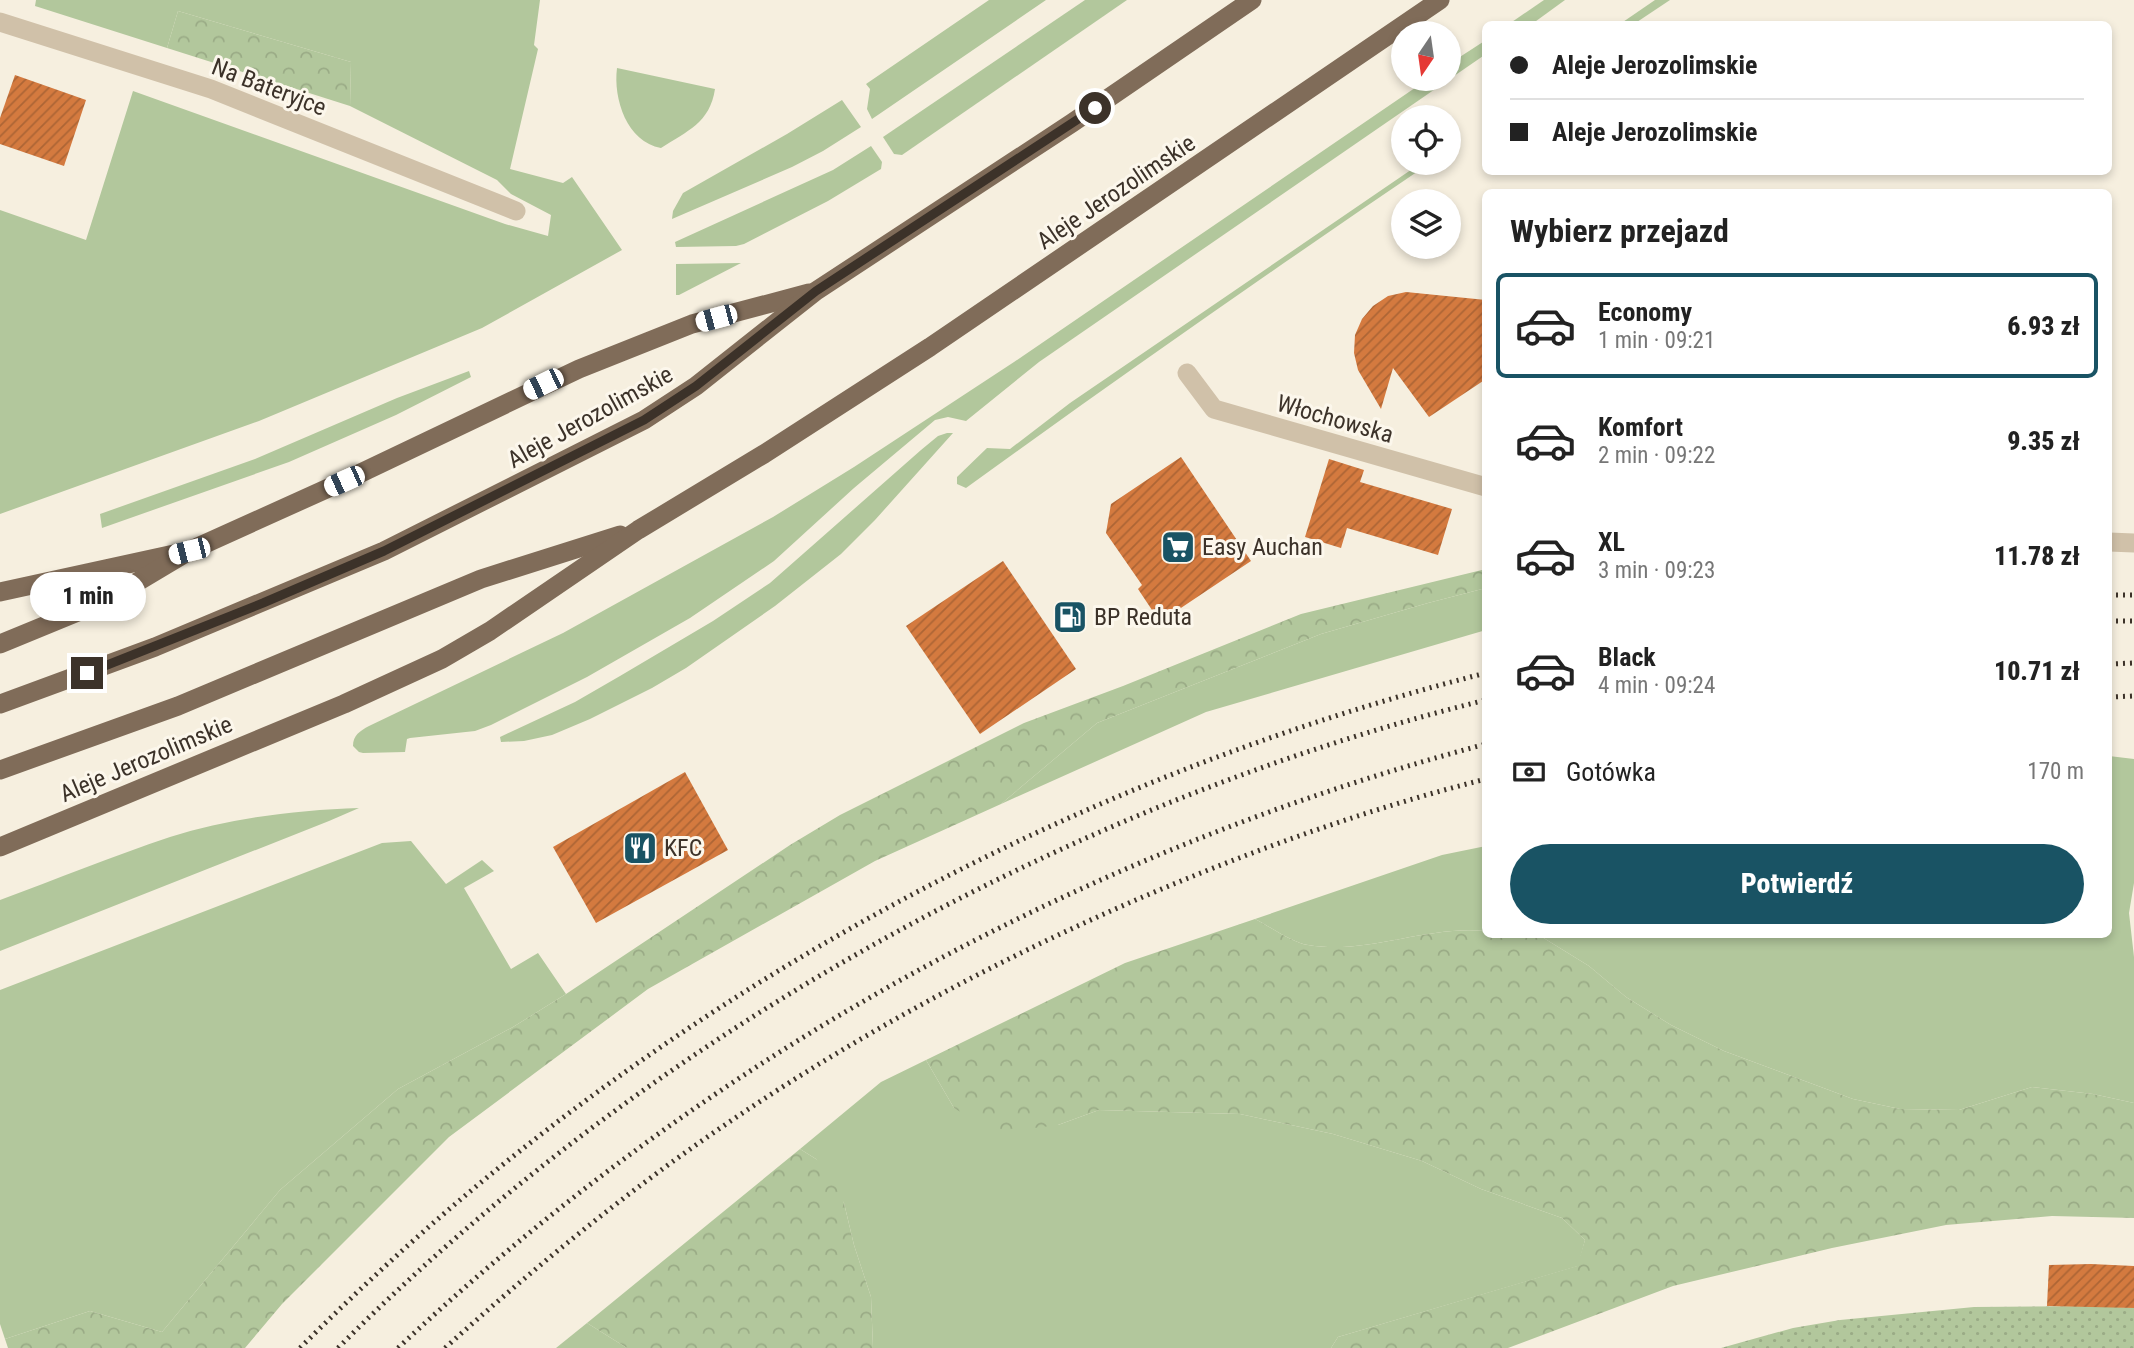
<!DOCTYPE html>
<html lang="pl">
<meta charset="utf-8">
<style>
:root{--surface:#fff;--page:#f6f6f6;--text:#222;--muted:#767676;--line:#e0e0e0;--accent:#195364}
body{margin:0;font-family:"Roboto Condensed",sans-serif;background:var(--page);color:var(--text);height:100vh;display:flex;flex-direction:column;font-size:26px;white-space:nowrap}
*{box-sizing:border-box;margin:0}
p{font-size:23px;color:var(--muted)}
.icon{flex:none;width:38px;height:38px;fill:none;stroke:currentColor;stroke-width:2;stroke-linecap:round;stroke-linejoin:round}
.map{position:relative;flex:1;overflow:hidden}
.details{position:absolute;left:1482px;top:189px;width:630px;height:749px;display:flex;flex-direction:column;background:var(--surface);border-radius:10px;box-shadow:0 4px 10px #0003}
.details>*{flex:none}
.banner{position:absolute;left:1482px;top:21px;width:630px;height:154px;border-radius:10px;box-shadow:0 4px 10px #0003;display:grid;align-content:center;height:154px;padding:0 28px;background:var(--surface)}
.needle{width:46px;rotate:193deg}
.fabs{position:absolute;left:1391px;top:21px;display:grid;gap:14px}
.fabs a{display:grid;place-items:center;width:70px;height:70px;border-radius:50%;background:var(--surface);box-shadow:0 4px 10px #0003;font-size:35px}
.end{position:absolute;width:32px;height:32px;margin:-16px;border:9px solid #3c3229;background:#fff;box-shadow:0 0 0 4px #fff}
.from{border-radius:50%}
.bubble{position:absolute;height:49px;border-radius:24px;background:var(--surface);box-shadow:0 4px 10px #0003;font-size:23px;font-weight:800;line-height:49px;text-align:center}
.car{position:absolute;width:21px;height:42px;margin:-21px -10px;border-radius:9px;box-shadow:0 0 5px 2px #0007;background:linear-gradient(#fff 24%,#345 0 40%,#fff 0 76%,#345 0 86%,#fff 0)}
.banner b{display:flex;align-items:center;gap:24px;height:66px;font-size:26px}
.banner b+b{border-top:2px solid var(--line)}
.banner i{width:18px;height:18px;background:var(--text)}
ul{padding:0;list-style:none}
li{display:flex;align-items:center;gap:21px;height:105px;margin:0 14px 10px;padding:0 14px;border:4px solid transparent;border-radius:10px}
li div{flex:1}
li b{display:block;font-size:26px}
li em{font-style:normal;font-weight:800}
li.current{border-color:var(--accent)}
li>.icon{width:63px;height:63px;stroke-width:1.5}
h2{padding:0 28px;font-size:32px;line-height:84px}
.pay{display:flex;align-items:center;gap:18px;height:77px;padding:0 28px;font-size:26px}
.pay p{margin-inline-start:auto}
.primary-button{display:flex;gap:14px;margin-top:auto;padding:14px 28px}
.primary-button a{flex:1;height:80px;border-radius:42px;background:var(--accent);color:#fff;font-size:28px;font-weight:800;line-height:80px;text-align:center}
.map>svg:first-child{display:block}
.grass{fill:#b2c79c}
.forest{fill:url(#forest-crowns)}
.garden{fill:url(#garden-dots)}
.building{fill:url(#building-hatch)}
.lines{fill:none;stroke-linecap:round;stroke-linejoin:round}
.minor{stroke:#d0c1a9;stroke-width:19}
.primary{stroke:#806c59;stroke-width:19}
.rail{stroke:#3c3229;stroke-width:5;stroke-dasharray:2 5;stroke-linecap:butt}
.route{stroke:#3c3229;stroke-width:9}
.labels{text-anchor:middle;stroke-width:6;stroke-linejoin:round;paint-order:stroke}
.street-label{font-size:24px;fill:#3c3229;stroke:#fcf7ec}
.poi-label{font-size:24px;fill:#3c3229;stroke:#fcf7ec;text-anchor:start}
</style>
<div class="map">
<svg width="2134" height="1348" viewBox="0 0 2134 1348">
<defs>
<pattern id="forest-crowns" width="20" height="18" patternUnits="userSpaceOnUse" patternTransform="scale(1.75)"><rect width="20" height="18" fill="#b2c79c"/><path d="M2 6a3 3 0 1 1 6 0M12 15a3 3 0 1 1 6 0" fill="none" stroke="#9aab86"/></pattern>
<pattern id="garden-dots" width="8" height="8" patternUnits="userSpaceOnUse" patternTransform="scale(1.75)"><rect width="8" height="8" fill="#b2c79c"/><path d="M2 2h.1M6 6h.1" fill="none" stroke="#9aab86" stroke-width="1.8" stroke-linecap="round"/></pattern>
<pattern id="building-hatch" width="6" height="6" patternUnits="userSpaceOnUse" patternTransform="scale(1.75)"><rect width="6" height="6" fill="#d47a3f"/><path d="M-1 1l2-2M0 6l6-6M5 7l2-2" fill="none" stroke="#ad6535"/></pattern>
</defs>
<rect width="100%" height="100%" fill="#f6efdf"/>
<!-- grass -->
<g class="grass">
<polygon points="36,0 540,0 534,45 538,49 510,169 563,183 572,177 622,250 482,328 259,421 0,514 0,210 86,240 133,91 505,224 548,236 551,215 511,194 497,180 350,106 351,62 178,11 167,48 35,6"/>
<polygon points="989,0 1046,0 872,119 867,109 870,89 866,84"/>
<polygon points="1085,0 1127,0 902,155 894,154 883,137"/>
<polygon points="1544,0 1565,0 1532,24 1509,24"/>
<polygon points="1655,0 1670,0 1634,24 1620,24"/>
<path d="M1486,40V54L1039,362L966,421L948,417L935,420L854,488L774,561L690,618L587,677L491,725L475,731L410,738L407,739L405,752L363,753L359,752L353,746C353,735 360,731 369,726L563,633L773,517L854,467L1014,362L1428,79H1449V64Z"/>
<path d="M617,68L715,89C710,123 687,131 661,148C627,142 613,99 617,68Z"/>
<polygon points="842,100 861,127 823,151 792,167 672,219 673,211 683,193 787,134"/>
<polygon points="871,146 882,162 881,169 828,201 744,244 736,246 676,247 675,242 833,170"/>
<path d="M1421,163H1430C1274,269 1119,377 966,488L957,484V477L987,448L1010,449L1070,403Z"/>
<polygon points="741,263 679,295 676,295 676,264"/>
<polygon points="469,371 471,377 396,415 289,462 102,528 100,514 255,459 397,398"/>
<polygon points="947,433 953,433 875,520 841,554 775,606 686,668 652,688 590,719 552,735 524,741 501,742 500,737 575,702 620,676 713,621 770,583 921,450 938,436"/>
<polygon points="1486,588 1486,630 1206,712 1001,804 1097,723 1321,634 1428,603"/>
<polygon points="2109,756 2134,759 2134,883 2129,913 2134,957 2134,1103 2093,1094 2032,1087 1959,1110 1900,1109 1853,1099 1724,1051 1671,1025 1626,997 1589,966 1542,937 1518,935 2109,934"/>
<path d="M359,808L329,821L0,951V900C57,879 113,856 170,837C231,818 296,810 359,808Z"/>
<polygon points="411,841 446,884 482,860 494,871 464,888 511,969 538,953 566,994 513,1027 398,1089 280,1190 162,1332 90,1311 5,1339 0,1324 0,990 382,843"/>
<path d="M1486,846V931C1426,925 1368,955 1308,945C1293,943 1269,926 1255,919L1442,855Z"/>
<polygon points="926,1060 954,1108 1058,1125 1099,1110 1240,1114 1333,1134 1422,1161 1481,1189 1562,1218 1585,1240 1578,1266 1338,1337 1331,1348 873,1348 871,1297 854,1245 844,1203 816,1159 800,1149 881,1082"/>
<polygon points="587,1323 627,1348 556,1348"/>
</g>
<!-- forest -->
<g class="forest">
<polygon points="178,11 351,62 350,106 167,48"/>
<polygon points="1486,569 1486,588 1428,603 1321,634 1097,723 1001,804 875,861 648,989 449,1137 282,1304 245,1348 8,1348 5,1339 90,1311 162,1332 280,1190 398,1089 513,1027 566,994 790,845 840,815 1024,723 1123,686 1301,614"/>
<path d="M1255,919C1269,926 1293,943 1308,945C1368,955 1426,925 1486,931V934L1542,937L1589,966L1626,997L1671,1025L1724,1051L1853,1099L1900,1109L1959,1110L2032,1087L2093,1094L2134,1103V1218L2052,1216L1946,1225L1832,1248L1673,1286L1508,1348H1331L1338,1337L1577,1266L1585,1240L1562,1218L1481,1189L1422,1161L1333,1134L1240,1114L1099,1110L1058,1125L994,1133L954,1108L926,1060L1125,963Z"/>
<polygon points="800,1149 816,1159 834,1177 844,1203 854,1245 871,1297 873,1348 627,1348 587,1323"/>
</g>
<!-- garden -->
<polygon class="garden" points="2099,1306 2134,1308 2134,1348 1721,1348 1793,1328 1840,1320 1974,1307"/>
<!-- building -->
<g class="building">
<polygon points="15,75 86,100 64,166 0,144 0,118"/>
<polygon points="1406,292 1486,300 1486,379 1429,417 1393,368 1381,409 1358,370 1354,353 1355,335 1362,319 1373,306 1388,296"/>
<polygon points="1181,457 1251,561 1160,622 1138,589 1142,585 1106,533 1111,504"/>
<polygon points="1329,459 1364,470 1360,482 1452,509 1438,555 1347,528 1341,548 1305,537"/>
<polygon points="1003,561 1076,669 980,734 906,626"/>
<polygon points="685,772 728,850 596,923 553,847"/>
<polygon points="2091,1264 2134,1266 2134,1308 2047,1306 2049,1265"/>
</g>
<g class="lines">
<!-- minor -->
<g class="minor">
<polyline points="0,22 211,89 516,211"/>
<polyline points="1187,373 1214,409 1486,487"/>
<polyline points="2109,542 2134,543"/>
</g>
<!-- primary -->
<g class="primary">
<polyline points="0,592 174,554"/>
<polyline points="0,644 107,600 189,551 344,481 579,369 692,324 809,293"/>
<polyline points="0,704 155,647 384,551 644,420 696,386 816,291 1072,123 1252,0"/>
<polyline points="0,770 178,706 481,579 620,535"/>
<polyline points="0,847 344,704 442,659 490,631 638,530 764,454 930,347 1440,0"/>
</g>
<!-- rail -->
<g class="rail">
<polyline points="2109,595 2134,595"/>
<polyline points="2109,621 2134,621"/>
<polyline points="2109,664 2134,663"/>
<polyline points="2109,697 2134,696"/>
<path d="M300,1348C367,1281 437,1217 511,1158C798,929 1130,763 1486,673"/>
<path d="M338,1348C644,1040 1064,804 1486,700"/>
<path d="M398,1348C707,1058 1076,853 1486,744"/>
<path d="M445,1348C516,1284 590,1222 668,1165C859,1026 1074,916 1296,837C1358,815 1422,795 1486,779"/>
</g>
</g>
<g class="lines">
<!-- route -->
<polyline class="route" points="87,673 263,603 384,551 644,420 696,386 816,291 1095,108"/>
</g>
<!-- icons -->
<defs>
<g id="supermarket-square" transform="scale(1.75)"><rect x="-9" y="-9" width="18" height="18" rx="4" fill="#195364" stroke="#fcf7ec"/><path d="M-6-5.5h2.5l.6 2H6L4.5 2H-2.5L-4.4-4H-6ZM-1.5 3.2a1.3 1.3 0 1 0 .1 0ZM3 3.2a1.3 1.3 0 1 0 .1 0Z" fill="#fff"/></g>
<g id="fuel-square" transform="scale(1.75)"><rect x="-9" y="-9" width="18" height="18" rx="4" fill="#195364" stroke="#fcf7ec"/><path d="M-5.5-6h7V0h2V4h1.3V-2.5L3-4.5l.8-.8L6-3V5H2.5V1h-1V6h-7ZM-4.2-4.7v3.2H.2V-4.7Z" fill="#fff"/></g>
<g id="restaurant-square" transform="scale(1.75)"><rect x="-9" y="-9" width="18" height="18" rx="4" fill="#195364" stroke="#fcf7ec"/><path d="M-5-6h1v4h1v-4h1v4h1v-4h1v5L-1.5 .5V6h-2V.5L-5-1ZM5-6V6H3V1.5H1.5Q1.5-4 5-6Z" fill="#fff"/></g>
</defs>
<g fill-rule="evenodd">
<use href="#supermarket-square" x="1178" y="547"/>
<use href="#fuel-square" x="1070" y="617"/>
<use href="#restaurant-square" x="640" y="848"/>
</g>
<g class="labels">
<!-- street labels -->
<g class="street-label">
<text transform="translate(269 87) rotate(21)" y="8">Na Bateryjce</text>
<text transform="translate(1116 192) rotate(-34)" y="8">Aleje Jerozolimskie</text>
<text transform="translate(590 417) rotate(-29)" y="8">Aleje Jerozolimskie</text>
<text transform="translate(1335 419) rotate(16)" y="8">Włochowska</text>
<text transform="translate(146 759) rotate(-23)" y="8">Aleje Jerozolimskie</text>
</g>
<!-- poi labels -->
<g class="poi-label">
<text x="1202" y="555">Easy Auchan</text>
<text x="1094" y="625">BP Reduta</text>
<text x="664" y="856">KFC</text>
</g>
</g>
</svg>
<div class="fabs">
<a><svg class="needle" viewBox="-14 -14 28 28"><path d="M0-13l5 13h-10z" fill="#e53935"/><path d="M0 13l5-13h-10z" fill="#767676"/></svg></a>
<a><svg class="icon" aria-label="locate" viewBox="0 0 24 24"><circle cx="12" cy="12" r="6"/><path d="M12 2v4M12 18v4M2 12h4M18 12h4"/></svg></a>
<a><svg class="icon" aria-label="layers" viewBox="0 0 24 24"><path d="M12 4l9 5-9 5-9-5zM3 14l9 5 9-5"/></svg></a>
</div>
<i class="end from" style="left:1095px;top:108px"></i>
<i class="end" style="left:87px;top:673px"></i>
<div class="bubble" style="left:30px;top:572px;width:116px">1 min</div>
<i class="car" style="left:716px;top:318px;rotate:255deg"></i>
<i class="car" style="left:543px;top:384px;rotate:244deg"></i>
<i class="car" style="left:344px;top:481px;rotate:246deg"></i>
<i class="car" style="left:189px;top:551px;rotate:256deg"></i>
<div class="banner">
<b><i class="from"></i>Aleje Jerozolimskie</b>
<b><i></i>Aleje Jerozolimskie</b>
</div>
<section class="details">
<h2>Wybierz przejazd</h2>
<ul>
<li class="current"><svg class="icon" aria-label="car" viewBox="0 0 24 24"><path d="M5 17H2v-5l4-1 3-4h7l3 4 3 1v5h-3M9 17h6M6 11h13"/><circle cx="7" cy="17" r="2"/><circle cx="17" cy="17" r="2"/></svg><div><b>Economy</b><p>1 min · 09:21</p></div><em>6.93 zł</em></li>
<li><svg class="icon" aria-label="car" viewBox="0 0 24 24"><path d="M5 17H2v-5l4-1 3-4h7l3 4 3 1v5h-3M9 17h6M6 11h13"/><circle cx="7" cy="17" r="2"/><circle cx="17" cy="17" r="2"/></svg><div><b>Komfort</b><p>2 min · 09:22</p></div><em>9.35 zł</em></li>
<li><svg class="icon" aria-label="car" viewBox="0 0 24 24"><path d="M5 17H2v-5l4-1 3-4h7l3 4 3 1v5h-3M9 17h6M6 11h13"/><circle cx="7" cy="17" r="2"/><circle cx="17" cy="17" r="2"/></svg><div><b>XL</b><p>3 min · 09:23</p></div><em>11.78 zł</em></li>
<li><svg class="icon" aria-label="car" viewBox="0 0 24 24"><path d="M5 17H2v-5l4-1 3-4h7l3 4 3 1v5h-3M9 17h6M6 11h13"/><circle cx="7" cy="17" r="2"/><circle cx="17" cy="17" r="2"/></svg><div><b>Black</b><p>4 min · 09:24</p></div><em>10.71 zł</em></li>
</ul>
<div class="pay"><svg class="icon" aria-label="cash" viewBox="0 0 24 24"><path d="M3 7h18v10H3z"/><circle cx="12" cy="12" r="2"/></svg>Gotówka<p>170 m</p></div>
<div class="primary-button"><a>Potwierdź</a></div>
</section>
</div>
